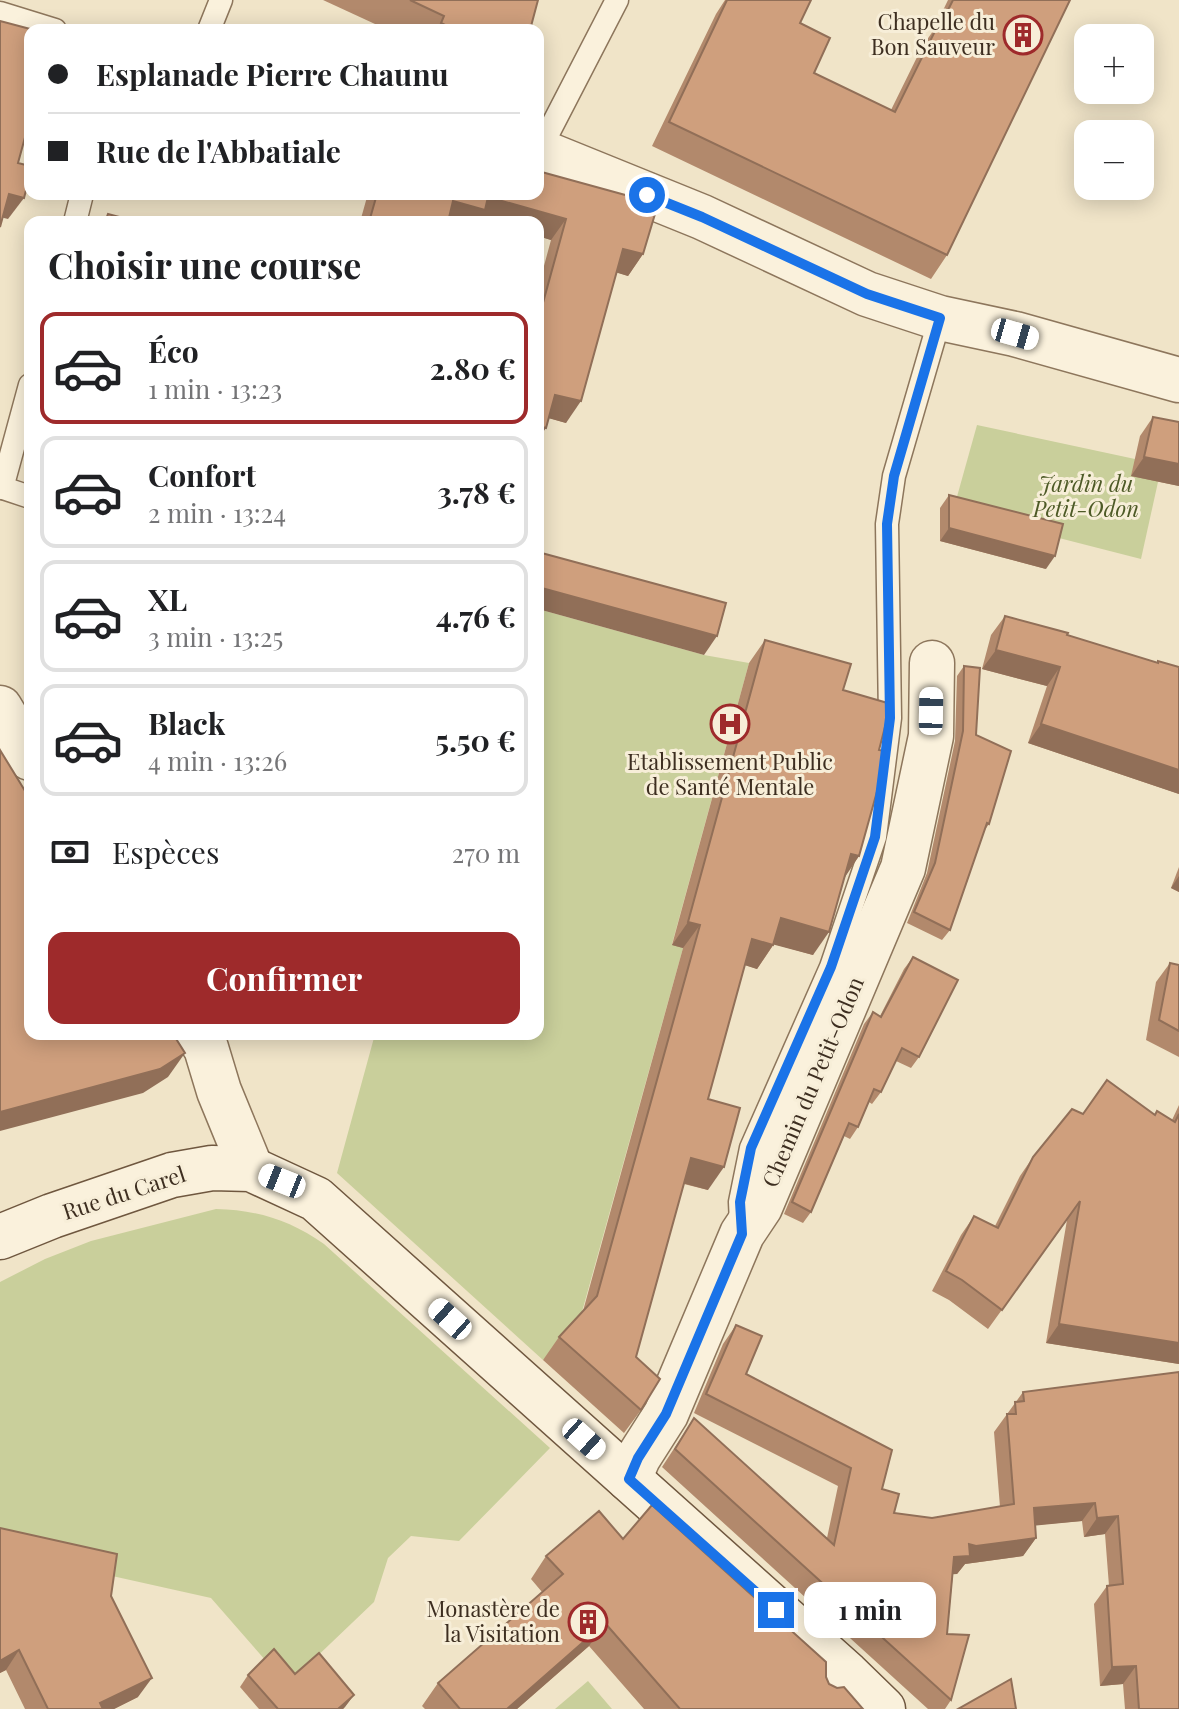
<!DOCTYPE html>
<html lang="fr">
<meta charset="utf-8">
<style>
:root{--surface:#fff;--page:#f2f2f2;--text:#202124;--muted:#757577;--line:#e0e0e0;--accent:#9e2a2b}
body{margin:0;font-family:"Playfair Display",serif;background:var(--page);color:var(--text);height:100vh;display:flex;flex-direction:column;font-size:30px;white-space:nowrap}
*{box-sizing:border-box;margin:0}
p{font-size:26px;color:var(--muted)}
.icon{flex:none;width:44px;height:44px;fill:none;stroke:currentColor;stroke-width:2;stroke-linecap:round;stroke-linejoin:round}
.map{position:relative;flex:1;overflow:hidden}
.side{position:absolute;left:24px;top:216px;width:520px;height:824px;display:flex;flex-direction:column;background:var(--surface);border-radius:16px;box-shadow:0 4px 20px #0003}
.side>*{flex:none}
.top-card{position:absolute;left:24px;top:24px;width:520px;height:176px;border-radius:16px;box-shadow:0 4px 20px #0003;display:grid;align-content:center;height:176px;padding:0 24px;background:var(--surface)}
.fabs{position:absolute;left:1074px;top:24px;display:grid;gap:16px}
.fabs a{display:grid;place-items:center;width:80px;height:80px;border-radius:16px;background:var(--surface);box-shadow:0 4px 20px #0003;font-size:40px}
.end{position:absolute;width:36px;height:36px;margin:-18px;border:10px solid #1a73e8;background:#fff;box-shadow:0 0 0 4px #fff}
.from{border-radius:50%}
.bubble{position:absolute;height:56px;border-radius:16px;background:var(--surface);box-shadow:0 4px 20px #0003;font-size:26px;font-weight:700;line-height:56px;text-align:center}
.car{position:absolute;width:24px;height:48px;margin:-24px -12px;border-radius:10px;box-shadow:0 0 6px 2px #0007;background:linear-gradient(#fff 24%,#345 0 40%,#fff 0 76%,#345 0 86%,#fff 0)}
.top-card b{display:flex;align-items:center;gap:28px;height:76px;font-size:30px}
.top-card b+b{border-top:2px solid var(--line)}
.top-card i{width:20px;height:20px;background:var(--text)}
ul{padding:0;list-style:none}
li{display:flex;align-items:center;gap:24px;height:112px;margin:0 16px 12px;padding:0 8px;border:4px solid var(--line);border-radius:16px}
li div{flex:1}
li b{display:block;font-size:30px}
li em{font-style:normal;font-weight:700}
li.current{border-color:var(--accent)}
li>.icon{width:72px;height:72px;stroke-width:1.5}
h2{padding:0 24px;font-size:36px;line-height:96px}
.pay{display:flex;align-items:center;gap:20px;height:88px;padding:0 24px;font-size:30px}
.pay p{margin-inline-start:auto}
.action{display:flex;gap:16px;margin-top:auto;padding:16px 24px}
.action a{flex:1;height:92px;border-radius:16px;background:var(--accent);color:#fff;font-size:32px;font-weight:700;line-height:92px;text-align:center}
.map>svg:first-child{display:block}
.green{fill:#c9cf9b}
.lines{fill:none;stroke-linecap:round;stroke-linejoin:round}
.lane-casing{stroke:#8d765c;stroke-width:25}
.street-casing{stroke:#8d765c;stroke-width:47}
.secondary-casing{stroke:#6f573f;stroke-width:47}
.lane{stroke:#faf1dc;stroke-width:22}
.street{stroke:#faf1dc;stroke-width:44}
.secondary{stroke:#faf1dc;stroke-width:44}
.wall{fill:#b2896c}
.shaded-wall{fill:#916f58}
.building{fill:#cf9f7d;stroke:#916f58;stroke-width:2}
.route{stroke:#1a73e8;stroke-width:10}
.labels{text-anchor:middle;stroke-width:6;stroke-linejoin:round;paint-order:stroke}
.poi-label{font-size:22px;fill:#3d2e20;stroke:#f7eed8;text-anchor:end}
.park-label{font-size:22px;font-style:italic;fill:#4d5a26;stroke:#f7eed8}
.street-label{font-size:22px;fill:#3d2e20;stroke:#f7eed8}
</style>
<div class="map">
<svg width="1179" height="1709" viewBox="0 0 1179 1709">
<rect width="100%" height="100%" fill="#f0e4c8"/>
<!-- green -->
<g class="green">
<polygon points="977,425 1135,459 1158,482 1141,559 953,511"/>
<polygon points="538,609 704,655 749,663 672,944 683,948 580,1319 543,1360 337,1173 375,1034 538,1034"/>
<path d="M216,1209C257,1210 290,1220 324,1244L550,1448L459,1541L411,1536L388,1558L374,1602L287,1685L211,1598L0,1551V1282L45,1259L91,1241Z"/>
<polygon points="588,1681 612,1709 555,1709"/>
</g>
<g class="lines">
<!-- lane casing -->
<g class="lane-casing">
<g id="lane">
<polyline points="0,13 55,30"/>
<polyline points="209,30 221,0"/>
<polyline points="539,151 617,0"/>
<polyline points="75,222 82,194"/>
<polyline points="0,487 30,497"/>
<polyline points="2,488 30,385"/>
<polyline points="741,1224 740,1202 751,1148 831,967 875,837 890,718 887,524 894,476 940,318"/>
</g>
</g>
<!-- street casing -->
<g class="street-casing">
<g id="street">
<polyline points="539,151 702,217 867,294 940,318 1015,334 1179,380"/>
<polyline points="0,708 30,758"/>
<polyline points="197,1034 206,1048 219,1091 251,1169"/>
<polyline points="629,1479 638,1458 666,1414 742,1234 760,1207 903,868 931,736 932,663"/>
</g>
</g>
<!-- secondary casing -->
<g class="secondary-casing">
<polyline id="secondary" points="0,1237 52,1216 172,1175 212,1168 251,1169 316,1199 847,1674 883,1709"/>
</g>
<!-- lane -->
<use href="#lane" class="lane"/>
<!-- street -->
<use href="#street" class="street"/>
<!-- secondary -->
<use href="#secondary" class="secondary"/>
</g>
<!-- wall -->
<g class="wall">
<polygon points="323,0 538,0 530,30 388,30"/>
<polygon points="725,0 811,0 800,23 814,73 891,110 922,47 933,31 948,0 1070,0 947,255 931,279 652,146 716,14"/>
<polygon points="358,194 538,194 643,254 628,276 616,272 566,423 549,418 538,439 538,288 551,240 538,236 538,222 488,222 478,219 476,222 360,222 367,197"/>
<polygon points="1153,417 1179,422 1179,486 1131,476 1140,436"/>
<polygon points="949,495 1046,569 940,541 940,508"/>
<polygon points="1005,616 1157,663 1179,667 1179,794 1028,743 1047,686 982,669 991,635"/>
<polygon points="765,640 843,690 879,750 859,856 845,876 813,955 774,944 757,969 745,965 708,1099 708,1190 684,1184 636,1357 641,1410 624,1433 543,1360 559,1337 583,1311 683,948 672,945 749,663"/>
<polygon points="964,666 989,824 984,831 950,930 942,940 907,923 927,873 955,741 957,676"/>
<polygon points="1179,867 1179,892 1171,888"/>
<polygon points="913,957 919,1057 911,1068 896,1061 881,1092 872,1104 869,1102 858,1127 850,1139 844,1136 811,1212 803,1223 784,1214 864,1024 873,1012 880,1016 904,969"/>
<polygon points="1170,963 1179,965 1179,1057 1146,1040 1156,982"/>
<polygon points="1179,1105 1179,1364 1046,1343 1067,1220 988,1329 949,1300 932,1291 961,1235 974,1216 995,1226 1020,1176 1033,1157 1083,1114 1155,1115 1172,1120"/>
<polygon points="736,1325 746,1374 882,1489 894,1513 932,1518 1000,1507 994,1432 1023,1392 1179,1372 1179,1709 1125,1709 1123,1684 1100,1686 1094,1604 1107,1586 1109,1586 1105,1534 1084,1537 1082,1521 1035,1525 1036,1538 1023,1556 965,1564 957,1574 953,1574 947,1634 951,1700 945,1709 928,1709 662,1467 694,1418 827,1538 838,1486 694,1413 723,1344"/>
<polygon points="0,1528 111,1596 138,1697 114,1709 25,1709 6,1670 0,1673"/>
<polygon points="623,1539 826,1677 829,1684 863,1709 644,1709 589,1646 517,1709 425,1709 422,1706 438,1683 542,1592 531,1579 546,1556"/>
<polygon points="295,1674 354,1695 343,1709 259,1709 240,1687 248,1675"/>
</g>
<!-- shaded-wall -->
<g class="shaded-wall">
<polygon points="9,194 24,198 8,219 0,217"/>
<polygon points="488,197 566,219 551,240 538,236 538,222 488,222 478,219 476,222 439,222 453,201"/>
<polygon points="623,249 643,254 628,276 608,270"/>
<polygon points="555,395 581,401 566,423 541,416"/>
<polygon points="538,426 546,428 538,439"/>
<polygon points="1144,457 1179,464 1179,486 1131,476"/>
<polygon points="949,528 1055,556 1046,569 940,541"/>
<polygon points="538,587 717,636 704,655 538,609"/>
<polygon points="996,650 1060,667 1047,686 982,669"/>
<polygon points="1041,724 1179,770 1179,794 1028,743"/>
<polygon points="851,854 859,856 843,880"/>
<polygon points="1179,876 1179,892 1171,888"/>
<polygon points="781,918 829,932 813,955 764,942"/>
<polygon points="688,922 700,925 683,948 672,945"/>
<polygon points="752,939 773,945 757,969 735,962"/>
<polygon points="185,1053 168,1077 143,1093 0,1131 0,1112"/>
<polygon points="691,1158 724,1167 708,1190 675,1181"/>
<polygon points="1059,1324 1179,1343 1179,1364 1046,1343"/>
<polygon points="1095,1503 1082,1521 1021,1527 1034,1508"/>
<polygon points="1118,1516 1105,1534 1084,1537 1097,1518"/>
<polygon points="1036,1538 1023,1556 965,1564 957,1574 942,1575 954,1557 969,1544"/>
<polygon points="605,1623 589,1646 517,1709 507,1709"/>
<polygon points="19,1650 6,1670 0,1673 0,1661"/>
<polygon points="1136,1666 1123,1684 1100,1686 1112,1667"/>
<polygon points="152,1678 138,1697 114,1709 95,1709 100,1703"/>
<polygon points="354,1695 345,1707 343,1709 338,1709"/>
</g>
<!-- building -->
<g class="building">
<polygon points="410,0 538,0 530,30 455,30 441,23 444,16"/>
<polygon points="727,0 811,0 800,23 830,38 814,73 895,112 939,23 941,24 953,0 1070,0 947,255 669,122"/>
<polygon points="0,21 34,30 30,30 30,119 18,163 30,166 30,175 24,198 9,194 0,227"/>
<polygon points="538,171 658,204 643,254 623,249 581,401 555,395 546,428 538,426 538,321 566,219 488,197 485,210 453,201 448,222 369,222 377,194 538,194"/>
<polygon points="108,214 138,222 105,222"/>
<polygon points="1153,417 1179,422 1179,464 1144,457"/>
<polygon points="949,495 1063,524 1055,556 949,528"/>
<polygon points="538,552 726,603 717,636 538,587"/>
<polygon points="1005,616 1068,633 1067,635 1158,663 1158,661 1179,667 1179,770 1041,724 1060,667 996,650"/>
<polygon points="765,640 851,664 843,690 891,704 879,750 885,751 883,770 859,856 851,854 829,932 781,918 773,945 752,939 708,1099 740,1108 724,1167 691,1158 636,1357 660,1379 641,1410 559,1337 597,1296 700,925 688,922"/>
<polygon points="964,666 980,668 976,735 1011,751 989,824 987,823 950,930 914,912 935,863 963,731"/>
<polygon points="0,750 30,799 30,1034 173,1034 185,1053 160,1069 0,1112"/>
<polygon points="913,957 958,980 919,1057 902,1048 881,1092 874,1089 858,1127 849,1123 811,1212 792,1202 873,1012 881,1017"/>
<polygon points="1170,963 1179,965 1179,1031 1159,1020"/>
<polygon points="1107,1080 1155,1115 1157,1111 1175,1122 1179,1114 1179,1343 1059,1324 1080,1201 1002,1310 962,1280 946,1271 974,1216 998,1228 1033,1157 1072,1109 1083,1114"/>
<polygon points="736,1325 762,1336 746,1374 892,1450 882,1489 899,1494 894,1513 932,1518 1014,1504 1007,1414 1016,1414 1015,1402 1024,1401 1023,1392 1179,1372 1179,1709 1139,1709 1136,1666 1112,1667 1107,1586 1123,1584 1118,1516 1097,1518 1095,1503 1034,1508 1036,1538 976,1546 969,1544 970,1556 954,1557 947,1634 969,1635 951,1700 675,1449 694,1418 834,1545 851,1468 706,1394"/>
<polygon points="652,1505 826,1662 826,1677 829,1684 837,1688 844,1687 863,1709 680,1709 605,1623 507,1709 460,1709 438,1683 563,1574 546,1556 599,1511 623,1539"/>
<polygon points="0,1528 117,1554 111,1596 152,1678 100,1703 103,1709 48,1709 19,1650 0,1661"/>
<polygon points="274,1649 295,1674 319,1653 354,1695 338,1709 278,1709 248,1675"/>
<polygon points="1011,1679 1016,1709 958,1709"/>
</g>
<g class="lines">
<!-- route -->
<polyline class="route" points="647,195 702,217 867,294 940,318 894,476 887,524 890,718 875,837 831,967 751,1148 740,1202 742,1234 666,1414 638,1458 629,1479 776,1610"/>
</g>
<!-- icons -->
<defs>
<g id="building-ring" transform="scale(2)"><circle r="9.5" fill="#f7eed8" stroke="#9e2a2b" stroke-width="1.5"/><path d="M-4-6H4V6H1V3H-1V6H-4ZM-2.5-4.3h1.7v1.8h-1.7ZM.8-4.3h1.7v1.8H.8ZM-2.5-1h1.7V.8h-1.7ZM.8-1h1.7V.8H.8Z" fill="#9e2a2b"/></g>
<g id="hospital-ring" transform="scale(2)"><circle r="9.5" fill="#f7eed8" stroke="#9e2a2b" stroke-width="1.5"/><path d="M-5-5h3v3.5h4V-5h3V5h-3V1.5h-4V5h-3Z" fill="#9e2a2b"/></g>
</defs>
<g fill-rule="evenodd">
<use href="#building-ring" x="1023" y="35"/>
<use href="#hospital-ring" x="730" y="724"/>
<use href="#building-ring" x="588" y="1622"/>
</g>
<g class="labels">
<!-- poi labels -->
<g class="poi-label">
<text x="995" y="30">Chapelle du<tspan x="995" dy="25">Bon Sauveur</tspan></text>
<text x="730" y="770" text-anchor="middle">Etablissement Public<tspan x="730" dy="25">de Santé Mentale</tspan></text>
<text x="560" y="1617">Monastère de<tspan x="560" dy="25">la Visitation</tspan></text>
</g>
<!-- park labels -->
<g class="park-label">
<text x="1086" y="492">Jardin du<tspan x="1086" dy="25">Petit-Odon</tspan></text>
</g>
<!-- street labels -->
<g class="street-label">
<text transform="translate(813 1082) rotate(-67)" y="8">Chemin du Petit-Odon</text>
<text transform="translate(124 1193) rotate(-18)" y="8">Rue du Carel</text>
</g>
</g>
</svg>
<div class="fabs">
<a>+</a>
<a>−</a>
</div>
<i class="end from" style="left:647px;top:195px"></i>
<i class="end" style="left:776px;top:1610px"></i>
<div class="bubble" style="left:804px;top:1582px;width:132px">1 min</div>
<i class="car" style="left:1015px;top:334px;rotate:106deg"></i>
<i class="car" style="left:931px;top:711px;rotate:1deg"></i>
<i class="car" style="left:282px;top:1181px;rotate:292deg"></i>
<i class="car" style="left:450px;top:1319px;rotate:312deg"></i>
<i class="car" style="left:584px;top:1439px;rotate:132deg"></i>
<div class="top-card">
<b><i class="from"></i>Esplanade Pierre Chaunu</b>
<b><i></i>Rue de l'Abbatiale</b>
</div>
<section class="side">
<h2>Choisir une course</h2>
<ul>
<li class="current"><svg class="icon" aria-label="car" viewBox="0 0 24 24"><path d="M5 17H2v-5l4-1 3-4h7l3 4 3 1v5h-3M9 17h6M6 11h13"/><circle cx="7" cy="17" r="2"/><circle cx="17" cy="17" r="2"/></svg><div><b>Éco</b><p>1 min · 13:23</p></div><em>2.80 €</em></li>
<li><svg class="icon" aria-label="car" viewBox="0 0 24 24"><path d="M5 17H2v-5l4-1 3-4h7l3 4 3 1v5h-3M9 17h6M6 11h13"/><circle cx="7" cy="17" r="2"/><circle cx="17" cy="17" r="2"/></svg><div><b>Confort</b><p>2 min · 13:24</p></div><em>3.78 €</em></li>
<li><svg class="icon" aria-label="car" viewBox="0 0 24 24"><path d="M5 17H2v-5l4-1 3-4h7l3 4 3 1v5h-3M9 17h6M6 11h13"/><circle cx="7" cy="17" r="2"/><circle cx="17" cy="17" r="2"/></svg><div><b>XL</b><p>3 min · 13:25</p></div><em>4.76 €</em></li>
<li><svg class="icon" aria-label="car" viewBox="0 0 24 24"><path d="M5 17H2v-5l4-1 3-4h7l3 4 3 1v5h-3M9 17h6M6 11h13"/><circle cx="7" cy="17" r="2"/><circle cx="17" cy="17" r="2"/></svg><div><b>Black</b><p>4 min · 13:26</p></div><em>5.50 €</em></li>
</ul>
<div class="pay"><svg class="icon" aria-label="cash" viewBox="0 0 24 24"><path d="M3 7h18v10H3z"/><circle cx="12" cy="12" r="2"/></svg>Espèces<p>270 m</p></div>
<div class="action"><a>Confirmer</a></div>
</section>
</div>
